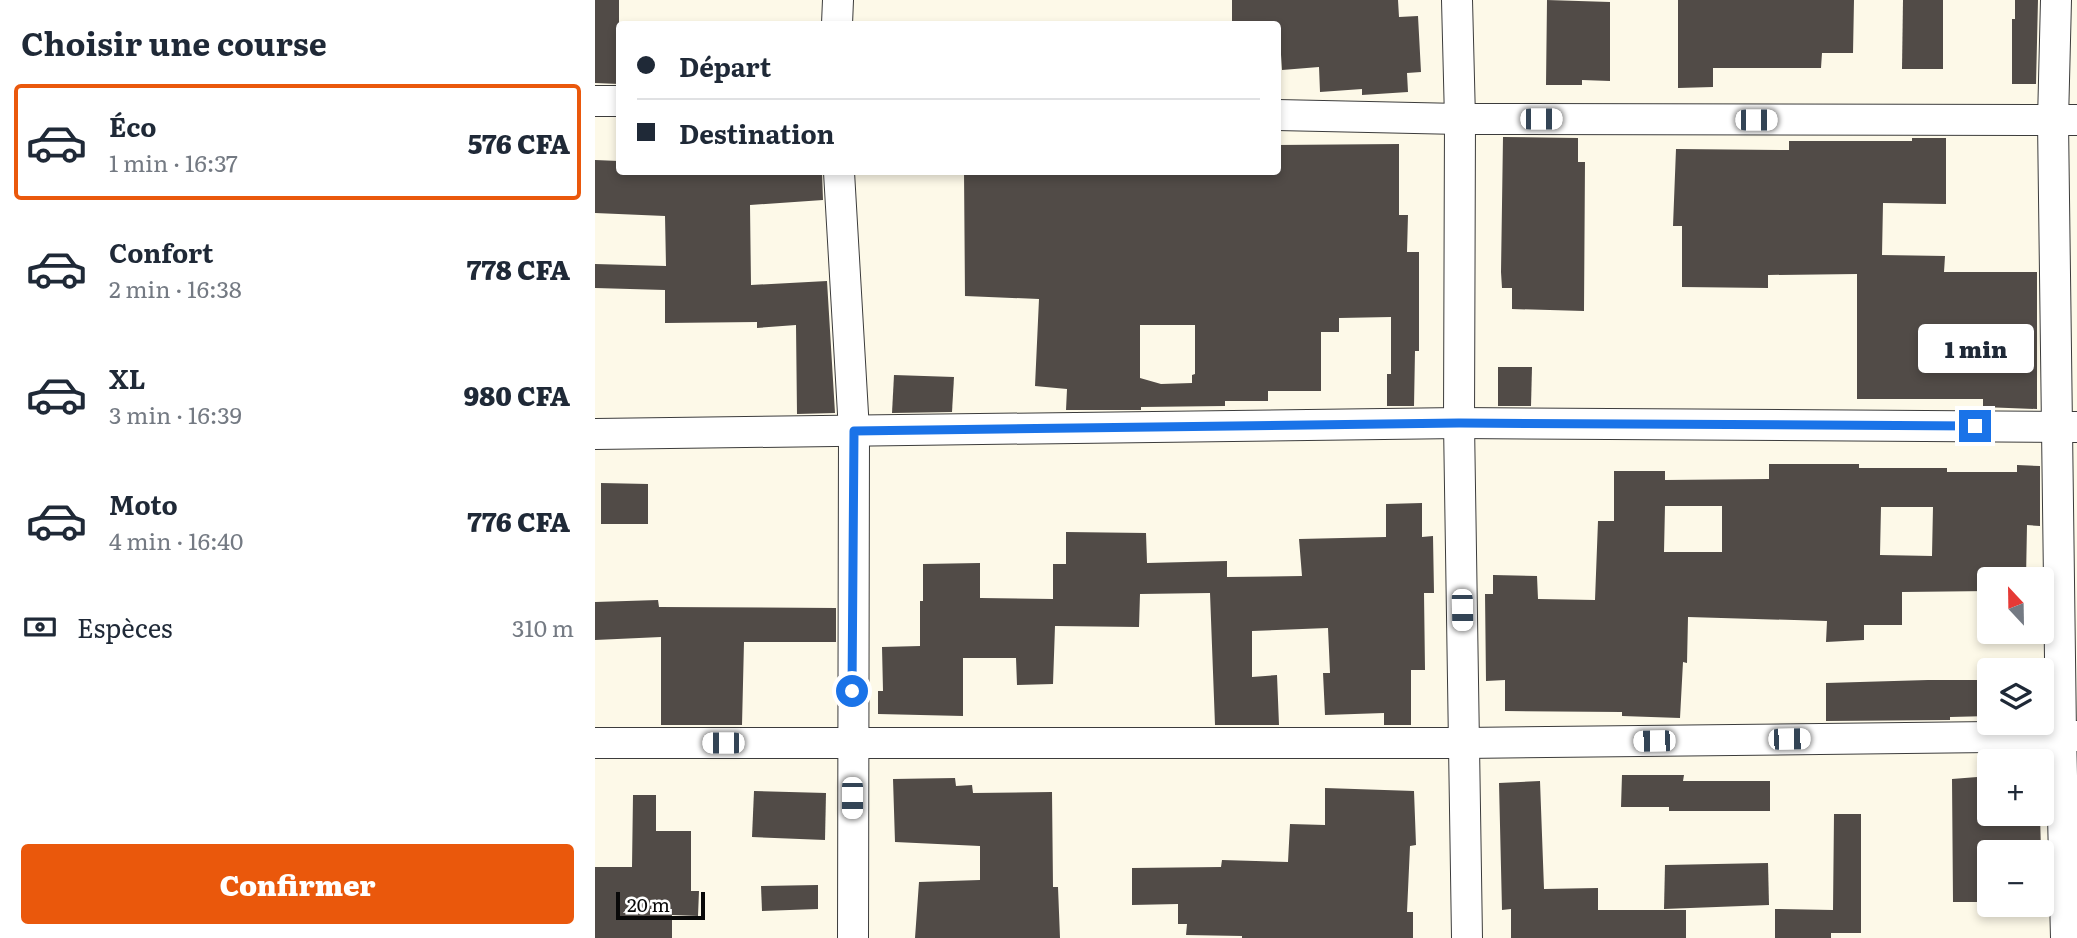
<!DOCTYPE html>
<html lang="fr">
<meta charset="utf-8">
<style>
:root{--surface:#fff;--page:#f2f2f3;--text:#1f2937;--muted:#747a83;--line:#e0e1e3;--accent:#ea580c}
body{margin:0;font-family:Literata,serif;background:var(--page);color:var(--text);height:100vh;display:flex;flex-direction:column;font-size:26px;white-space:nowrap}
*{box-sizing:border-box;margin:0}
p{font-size:23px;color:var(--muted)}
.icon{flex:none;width:38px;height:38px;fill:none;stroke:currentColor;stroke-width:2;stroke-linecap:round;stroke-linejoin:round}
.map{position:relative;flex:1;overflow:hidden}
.details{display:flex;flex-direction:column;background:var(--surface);width:595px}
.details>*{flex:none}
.guide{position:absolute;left:21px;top:21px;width:665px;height:154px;border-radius:7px;box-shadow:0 4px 10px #0003;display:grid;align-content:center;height:154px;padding:0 21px;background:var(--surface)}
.needle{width:46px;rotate:338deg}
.controls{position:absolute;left:1382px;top:567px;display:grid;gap:14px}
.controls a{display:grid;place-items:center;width:77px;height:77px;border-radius:7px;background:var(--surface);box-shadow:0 4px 10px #0003;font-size:35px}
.scale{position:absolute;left:21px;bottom:18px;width:89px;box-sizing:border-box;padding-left:7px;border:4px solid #090909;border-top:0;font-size:19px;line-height:24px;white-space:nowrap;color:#090909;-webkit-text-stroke:5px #fff;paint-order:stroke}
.end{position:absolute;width:32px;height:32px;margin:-16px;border:9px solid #1a73e8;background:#fff;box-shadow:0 0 0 4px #fff}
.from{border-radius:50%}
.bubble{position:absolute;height:49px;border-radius:7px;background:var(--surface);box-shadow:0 4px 10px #0003;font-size:23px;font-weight:800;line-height:49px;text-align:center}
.car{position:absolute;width:21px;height:42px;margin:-21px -10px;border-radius:9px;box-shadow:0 0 5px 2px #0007;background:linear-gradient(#fff 24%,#345 0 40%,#fff 0 76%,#345 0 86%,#fff 0)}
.guide b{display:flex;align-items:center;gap:24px;height:66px;font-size:26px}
.guide b+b{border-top:2px solid var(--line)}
.guide i{width:18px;height:18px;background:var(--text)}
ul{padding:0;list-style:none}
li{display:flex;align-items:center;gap:21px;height:116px;margin:0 14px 10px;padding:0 7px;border:4px solid transparent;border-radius:7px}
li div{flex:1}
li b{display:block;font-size:26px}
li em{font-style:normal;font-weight:800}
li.selected{border-color:var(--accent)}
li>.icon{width:63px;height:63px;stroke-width:1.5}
h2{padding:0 21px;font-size:32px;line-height:84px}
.pay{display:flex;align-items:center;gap:18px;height:77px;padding:0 21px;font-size:26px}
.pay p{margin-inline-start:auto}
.button{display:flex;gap:14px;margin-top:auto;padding:14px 21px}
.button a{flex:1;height:80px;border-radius:7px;background:var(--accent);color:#fff;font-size:28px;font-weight:800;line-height:80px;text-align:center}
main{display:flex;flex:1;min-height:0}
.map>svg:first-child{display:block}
.building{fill:#514b47;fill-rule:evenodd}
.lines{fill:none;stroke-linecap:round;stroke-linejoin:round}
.street-casing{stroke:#3c3c3c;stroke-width:32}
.street{stroke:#fff;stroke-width:30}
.route{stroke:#1a73e8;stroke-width:9}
</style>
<main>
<section class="details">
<h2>Choisir une course</h2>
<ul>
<li class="selected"><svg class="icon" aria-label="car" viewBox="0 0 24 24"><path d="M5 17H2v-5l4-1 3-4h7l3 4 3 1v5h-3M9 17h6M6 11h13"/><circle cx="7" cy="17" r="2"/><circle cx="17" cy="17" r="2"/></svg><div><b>Éco</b><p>1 min · 16:37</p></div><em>576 CFA</em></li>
<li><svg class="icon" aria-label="car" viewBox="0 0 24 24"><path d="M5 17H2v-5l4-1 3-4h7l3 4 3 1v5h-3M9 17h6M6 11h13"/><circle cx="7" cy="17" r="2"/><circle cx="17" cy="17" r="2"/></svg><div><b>Confort</b><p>2 min · 16:38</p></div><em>778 CFA</em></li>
<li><svg class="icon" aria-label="car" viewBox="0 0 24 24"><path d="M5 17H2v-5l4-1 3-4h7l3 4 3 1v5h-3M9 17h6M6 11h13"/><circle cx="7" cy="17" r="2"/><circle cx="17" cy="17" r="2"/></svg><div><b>XL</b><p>3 min · 16:39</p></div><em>980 CFA</em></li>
<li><svg class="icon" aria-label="car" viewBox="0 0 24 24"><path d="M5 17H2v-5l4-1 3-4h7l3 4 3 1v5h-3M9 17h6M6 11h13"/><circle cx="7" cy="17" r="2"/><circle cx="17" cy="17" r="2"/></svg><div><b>Moto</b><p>4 min · 16:40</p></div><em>776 CFA</em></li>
</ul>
<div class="pay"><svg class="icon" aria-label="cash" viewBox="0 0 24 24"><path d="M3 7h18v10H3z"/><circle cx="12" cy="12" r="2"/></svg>Espèces<p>310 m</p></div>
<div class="button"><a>Confirmer</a></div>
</section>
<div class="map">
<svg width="1482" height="938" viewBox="0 0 1482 938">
<rect width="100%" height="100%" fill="#fdf9e8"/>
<!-- building -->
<g class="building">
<polygon points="0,0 24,0 24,84 0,83"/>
<polygon points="637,0 803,0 804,17 823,16 826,72 812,73 813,92 767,95 767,89 725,92 724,67 687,70 684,24 637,24"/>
<polygon points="952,0 1015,2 1015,81 987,80 987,85 951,85"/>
<polygon points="1083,0 1259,0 1258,53 1227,53 1226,68 1118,68 1118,87 1083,88"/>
<polygon points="1308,0 1348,0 1348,69 1307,69"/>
<polygon points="1420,0 1443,0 1441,84 1417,84 1417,19 1420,19"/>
<polygon points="908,137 983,138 983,162 990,162 989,311 917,309 917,288 907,288 906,272"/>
<polygon points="1317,138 1351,138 1351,204 1288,203 1287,255 1350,256 1349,272 1442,272 1442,409 1388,407 1388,399 1262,399 1262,274 1173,275 1173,288 1087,287 1087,226 1078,226 1081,149 1194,150 1194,141 1317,141"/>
<path d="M804,144V215H813L812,252H824V351H820L819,406H792V374H796V317L744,318V332H726V391H673V401H630V406L546,407V410H471L472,389L440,386L444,299L370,296L369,172H682V145ZM545,325H600V374L597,375V383L566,384L545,378Z"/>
<polygon points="0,160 24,161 24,172 227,172 228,200 155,205 156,285 232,281 240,413 202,414 201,325 162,328 162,322 70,323 70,290 0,288 0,264 71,266 70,216 0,213"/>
<polygon points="903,367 937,367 936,406 903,406"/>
<polygon points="299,375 359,377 357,412 297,413"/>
<path d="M1174,464H1264V468H1352V472H1422V465L1445,466V526L1432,525L1431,579H1395V591L1307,592V625H1269V640L1231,642L1232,621L1093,617L1092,663L1088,662L1085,718L1027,716V712L910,711V680L891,681L890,594H898V575L942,576L943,599L1000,600L1003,521H1019V471H1070V480L1174,479ZM1070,506H1127V552H1069ZM1286,507H1338L1337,556L1285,555Z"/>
<polygon points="6,483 53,484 53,524 6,524"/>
<polygon points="827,503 827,537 838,536 839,593 829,593 830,670 816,670 816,725 789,725 789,713 730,715 728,673 735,673 733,628 657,631 657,677 682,675 684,725 620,725 615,593 545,594 544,627 460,626 458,684 422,685 421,658 368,658 368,716 283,714 283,691 288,691 287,647 325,646 325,601 328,601 328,564 385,563 385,598 458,599 458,564 471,564 471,532 551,533 552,563 632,561 632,577 707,576 704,539 791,537 791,504"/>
<polygon points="63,600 64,607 241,608 241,642 149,642 147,725 66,725 66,637 0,640 0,602"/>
<polygon points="1333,680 1395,680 1395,716 1355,717 1355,720 1231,721 1231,683"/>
<polygon points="1027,775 1089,775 1088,781 1175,781 1175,811 1074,811 1074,807 1026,807"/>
<polygon points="1395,776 1395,814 1445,814 1446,852 1395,852 1395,902 1358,902 1357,779"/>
<polygon points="360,778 361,786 377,785 378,793 457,792 458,887 463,887 465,938 320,938 324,882 385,880 385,846 300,842 298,779"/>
<polygon points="945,781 949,889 1003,888 1003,910 1091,910 1091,938 916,938 916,909 907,910 904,783"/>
<polygon points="730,788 819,791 821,845 815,846 812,912 818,912 818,938 647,938 647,936 591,935 592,924 583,924 583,904 537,905 537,868 626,867 627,860 693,862 695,824 730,825"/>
<polygon points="159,791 231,793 230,840 157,837"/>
<polygon points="38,795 61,795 61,831 96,831 96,891 104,891 103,916 77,915 77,938 0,938 0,867 37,867"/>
<polygon points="1239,814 1266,814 1266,933 1236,933 1236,938 1180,938 1180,909 1238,910"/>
<polygon points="1173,863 1174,905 1069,909 1070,865"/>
<polygon points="223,885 223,909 167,911 166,886"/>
</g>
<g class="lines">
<!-- street casing -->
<g class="street-casing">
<g id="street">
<polyline points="862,0 865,119 864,423 872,938"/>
<polyline points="1461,0 1458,121 1466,735 1471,938"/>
<polyline points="242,24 243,0"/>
<polyline points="0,101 24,101"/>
<polyline points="682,115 865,119 1482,120"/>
<polyline points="244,172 259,431 258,938"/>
<polyline points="0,434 864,423 1482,427"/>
<polyline points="0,743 869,743 1482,736"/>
</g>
</g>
<!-- street -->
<use href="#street" class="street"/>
</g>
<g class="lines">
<!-- route -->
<polyline class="route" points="257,691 259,431 864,423 1380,426"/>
</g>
</svg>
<div class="controls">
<a><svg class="needle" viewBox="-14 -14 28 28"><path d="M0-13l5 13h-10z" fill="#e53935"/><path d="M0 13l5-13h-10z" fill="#747a83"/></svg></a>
<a><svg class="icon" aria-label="layers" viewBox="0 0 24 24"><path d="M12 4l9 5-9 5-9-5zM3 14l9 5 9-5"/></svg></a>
<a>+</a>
<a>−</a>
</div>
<div class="scale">20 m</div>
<i class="end from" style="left:257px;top:691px"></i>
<i class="end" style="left:1380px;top:426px"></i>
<div class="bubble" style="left:1323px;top:324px;width:116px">1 min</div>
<i class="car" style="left:946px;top:119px;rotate:90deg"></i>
<i class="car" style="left:1161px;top:120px;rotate:90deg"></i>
<i class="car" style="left:867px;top:610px;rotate:179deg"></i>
<i class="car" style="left:1194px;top:739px;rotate:89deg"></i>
<i class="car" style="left:1059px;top:741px;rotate:269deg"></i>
<i class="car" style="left:128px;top:743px;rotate:270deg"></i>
<i class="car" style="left:257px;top:798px;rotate:180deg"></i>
<div class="guide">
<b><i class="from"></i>Départ</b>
<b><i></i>Destination</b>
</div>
</div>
</main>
